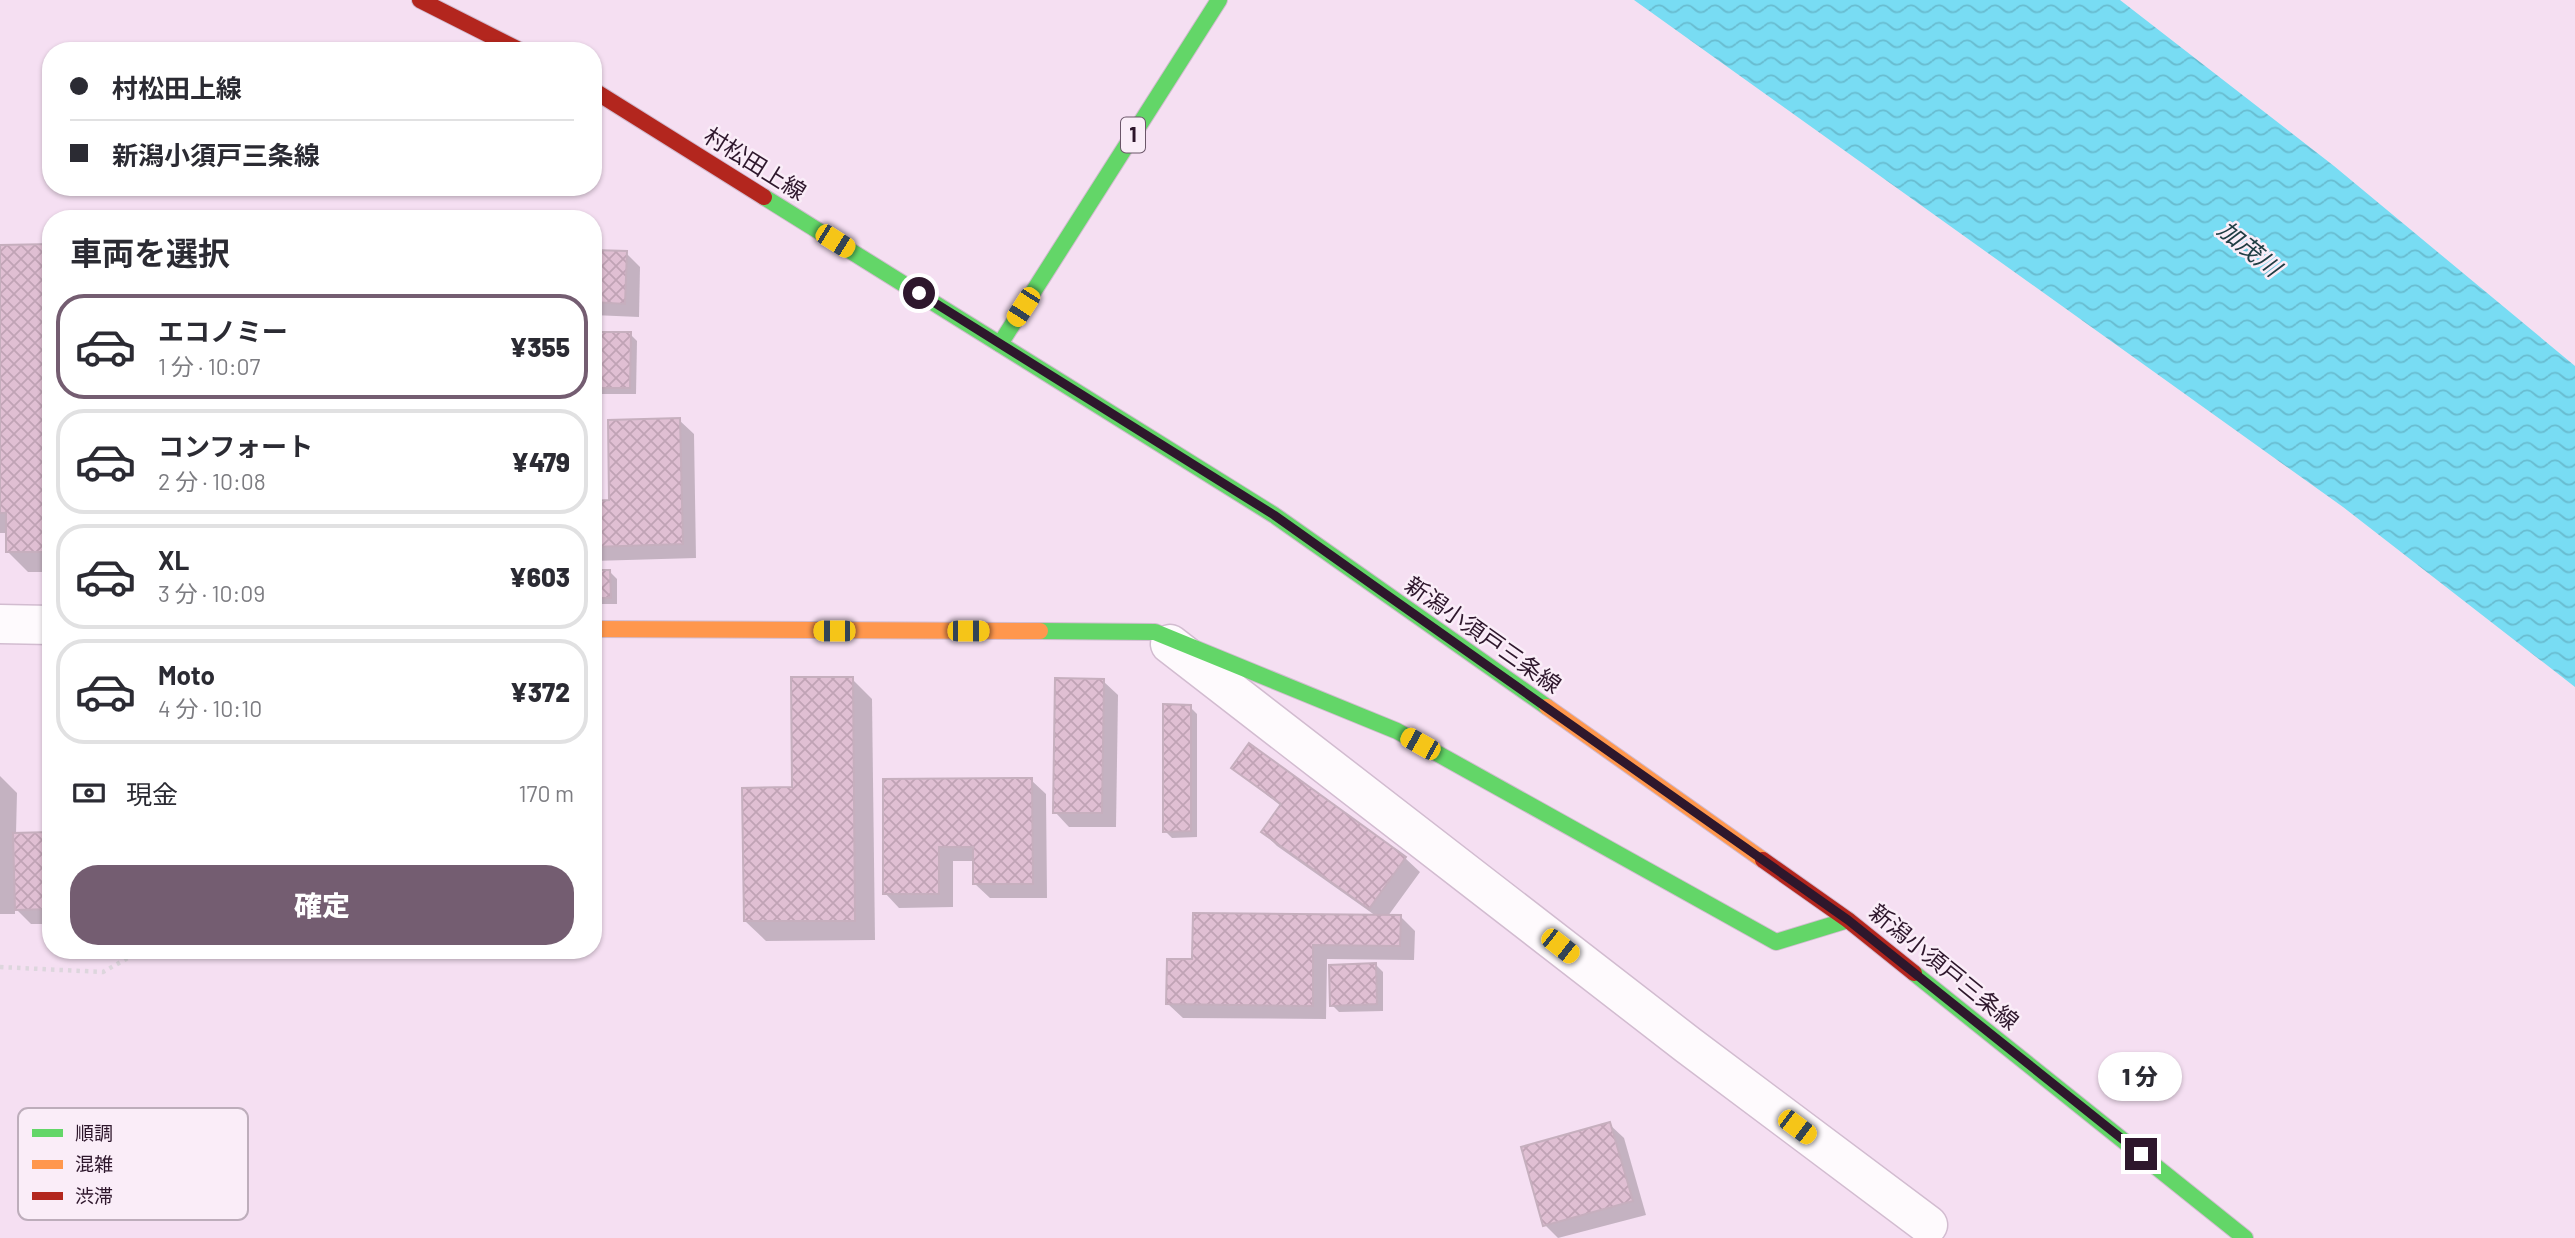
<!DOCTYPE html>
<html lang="ja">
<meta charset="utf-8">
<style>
:root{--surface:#fff;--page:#f7f7f7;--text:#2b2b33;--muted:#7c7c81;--line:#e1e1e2;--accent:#745d71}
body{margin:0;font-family:Barlow,"Noto Sans JP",sans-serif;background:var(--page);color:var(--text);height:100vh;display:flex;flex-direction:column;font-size:26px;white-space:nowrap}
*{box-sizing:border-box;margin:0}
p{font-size:23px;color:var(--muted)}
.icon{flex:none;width:38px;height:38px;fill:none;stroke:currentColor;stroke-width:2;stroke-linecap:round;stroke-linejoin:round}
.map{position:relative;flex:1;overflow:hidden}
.side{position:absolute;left:42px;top:210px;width:560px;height:749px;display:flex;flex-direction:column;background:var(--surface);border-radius:28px;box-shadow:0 2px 5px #0004}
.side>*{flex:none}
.banner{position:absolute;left:42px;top:42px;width:560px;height:154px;border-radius:28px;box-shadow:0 2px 5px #0004;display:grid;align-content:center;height:154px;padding:0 28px;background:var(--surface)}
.end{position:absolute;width:32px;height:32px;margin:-16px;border:9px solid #2e172c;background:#fff;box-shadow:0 0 0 4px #fff}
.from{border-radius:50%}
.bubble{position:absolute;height:49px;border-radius:24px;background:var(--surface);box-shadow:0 2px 5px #0004;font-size:23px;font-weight:800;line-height:49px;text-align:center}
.car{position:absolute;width:21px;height:42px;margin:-21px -10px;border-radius:9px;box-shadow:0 0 5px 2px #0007;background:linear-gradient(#f5c518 24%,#345 0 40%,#f5c518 0 76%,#345 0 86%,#f5c518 0)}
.banner b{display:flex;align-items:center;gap:24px;height:66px;font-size:26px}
.banner b+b{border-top:2px solid var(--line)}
.banner i{width:18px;height:18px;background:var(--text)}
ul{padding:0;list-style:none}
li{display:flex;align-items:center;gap:21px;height:105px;margin:0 14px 10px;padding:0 14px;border:4px solid var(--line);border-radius:28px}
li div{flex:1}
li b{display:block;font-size:26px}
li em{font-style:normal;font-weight:800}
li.selected{border-color:var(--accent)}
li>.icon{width:63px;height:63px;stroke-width:1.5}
h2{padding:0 28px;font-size:32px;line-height:84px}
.pay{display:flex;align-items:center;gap:18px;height:77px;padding:0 28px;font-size:26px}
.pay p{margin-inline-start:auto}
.action{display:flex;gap:14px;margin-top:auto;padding:14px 28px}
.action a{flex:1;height:80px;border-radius:28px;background:var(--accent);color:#fff;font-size:28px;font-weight:800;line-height:80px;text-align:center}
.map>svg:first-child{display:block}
.water{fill:url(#water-waves)}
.shadow{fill:#0003}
.building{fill:url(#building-cross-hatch);stroke:#c6afbe;stroke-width:2}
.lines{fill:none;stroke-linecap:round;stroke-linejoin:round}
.street-casing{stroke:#d2bcd0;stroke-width:41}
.fast-casing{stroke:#d2bcd0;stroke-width:18}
.slow-casing{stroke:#d2bcd0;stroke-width:18}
.jam-casing{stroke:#d2bcd0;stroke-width:18}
.path{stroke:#ddd6dd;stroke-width:4.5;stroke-dasharray:3.5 5;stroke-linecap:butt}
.street{stroke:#fefafd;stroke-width:38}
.fast{stroke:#63d668;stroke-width:16}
.slow{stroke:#ff974d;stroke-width:16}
.jam{stroke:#b3261e;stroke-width:16}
.route{stroke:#2e172c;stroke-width:9}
.labels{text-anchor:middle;stroke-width:5;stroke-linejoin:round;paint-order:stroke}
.shield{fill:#faedf8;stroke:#6b5769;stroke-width:2}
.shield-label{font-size:21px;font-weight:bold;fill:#2e172c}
.street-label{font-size:23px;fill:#2e172c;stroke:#faedf8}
.water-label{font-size:24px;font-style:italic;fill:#203e44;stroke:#faedf8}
.key{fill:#faedf8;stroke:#bdadbb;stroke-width:2}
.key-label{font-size:19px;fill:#2e172c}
</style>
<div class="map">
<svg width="2575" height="1238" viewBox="0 0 2575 1238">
<defs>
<pattern id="water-waves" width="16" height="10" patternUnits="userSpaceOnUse" patternTransform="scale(1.75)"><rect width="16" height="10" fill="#78dcf3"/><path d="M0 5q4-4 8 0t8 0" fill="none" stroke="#68bcd0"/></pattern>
<pattern id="building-cross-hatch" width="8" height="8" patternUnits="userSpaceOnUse" patternTransform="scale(1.75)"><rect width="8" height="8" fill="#e0bfd3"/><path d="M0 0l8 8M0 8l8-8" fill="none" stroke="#c0a3b5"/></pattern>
</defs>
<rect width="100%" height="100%" fill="#f5dff2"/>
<!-- water -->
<polygon class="water" points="1634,0 2120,0 2334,166 2575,366 2575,687 2343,507"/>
<!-- shadow -->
<g class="shadow">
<polygon points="0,247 51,247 51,572 28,572 8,552 8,533 0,533"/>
<polygon points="593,251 626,253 640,267 639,317 593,315"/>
<polygon points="593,333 630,334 637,341 636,394 593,394"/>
<polygon points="679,420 694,434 696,558 593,561 593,503 611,502"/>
<polygon points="593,572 610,572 617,579 617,604 593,604"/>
<polygon points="852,679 872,699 875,940 766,941 745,921 794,788"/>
<polygon points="1103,681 1118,695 1116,827 1069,827 1055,812"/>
<polygon points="1190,707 1197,714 1197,837 1172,838 1165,831"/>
<polygon points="1250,746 1405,858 1420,872 1388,916 1400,916 1415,931 1414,960 1327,959 1326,1019 1183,1018 1168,1004 1194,961 1376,916 1277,846 1263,832 1281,806 1233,768"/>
<polygon points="0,776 17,793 16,834 51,834 51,924 31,924 15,908 15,914 0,914"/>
<polygon points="885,780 1031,780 1046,794 1047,898 990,898 975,884 975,861 953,861 953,907 899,908 885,893"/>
<polygon points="1376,965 1383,972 1383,1011 1339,1012 1332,1005"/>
<polygon points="1609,1124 1624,1138 1646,1215 1558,1238 1545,1225"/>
</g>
<!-- building -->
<g class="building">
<polygon points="51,244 51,552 6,552 6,513 0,513 0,245"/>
<polygon points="593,250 627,251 625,304 593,302"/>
<polygon points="593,332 631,332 630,388 593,388"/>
<polygon points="680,418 683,544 593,547 593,501 609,500 608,420"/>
<polygon points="593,570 610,570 611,598 593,598"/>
<polygon points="791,677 853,677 855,921 744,921 742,788 792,787"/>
<polygon points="1055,678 1104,679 1102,813 1053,813"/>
<polygon points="1163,704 1191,705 1191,831 1163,832"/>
<polygon points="1249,743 1406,857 1369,909 1261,832 1281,804 1231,768"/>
<polygon points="1032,778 1033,884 973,884 973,847 939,847 939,894 883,894 883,779"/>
<polygon points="51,832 51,909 15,910 13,833"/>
<polygon points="1193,913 1401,915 1400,946 1313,945 1313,1006 1166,1004 1167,959 1192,959"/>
<polygon points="1376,963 1377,1004 1330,1006 1329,965"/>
<polygon points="1610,1122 1633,1201 1543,1226 1521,1147"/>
</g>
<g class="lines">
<!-- street casing -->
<g class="street-casing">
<g id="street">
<polyline points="0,624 51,625"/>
<polyline points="1170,644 1688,1045 1928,1225"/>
</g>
</g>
<!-- fast casing -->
<g class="fast-casing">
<g id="fast">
<polyline points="764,197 1274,515 1547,707"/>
<polyline points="1000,344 1219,0"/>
<polyline points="1040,631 1155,632 1397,731 1776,942 1848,920"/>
<polyline points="1914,973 2245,1238"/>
</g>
</g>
<!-- slow casing -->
<g class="slow-casing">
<g id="slow">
<polyline points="593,629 1040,631"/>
<polyline points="1547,707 1763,860"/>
</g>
</g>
<!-- jam casing -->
<g class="jam-casing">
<g id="jam">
<polyline points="420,0 521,51"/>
<polyline points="593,90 764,197"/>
<polyline points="1763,860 1848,920 1914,973"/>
</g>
</g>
<!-- path -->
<polyline class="path" points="0,967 103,972 142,950"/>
<!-- street -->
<use href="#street" class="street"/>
<!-- fast -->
<use href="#fast" class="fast"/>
<!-- slow -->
<use href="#slow" class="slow"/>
<!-- jam -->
<use href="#jam" class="jam"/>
</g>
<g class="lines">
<!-- route -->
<polyline class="route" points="919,293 1274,515 1384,593 1848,920 2141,1154"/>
</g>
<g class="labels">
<!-- shield labels -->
<rect class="shield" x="1121" y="117.5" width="24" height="35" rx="5"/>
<g class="shield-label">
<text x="1133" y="142">1</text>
</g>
<!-- street labels -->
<g class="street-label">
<text transform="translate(755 164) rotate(32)" y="8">村松田上線</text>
<text transform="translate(1483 635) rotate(35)" y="8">新潟小須戸三条線</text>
<text transform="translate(1944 967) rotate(39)" y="8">新潟小須戸三条線</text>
</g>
<!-- water labels -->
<g class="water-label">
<text transform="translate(2249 249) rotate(39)" y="8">加茂川</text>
</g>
</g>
<!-- legend -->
<rect x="18" y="1108" width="230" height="112" rx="10" class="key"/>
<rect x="32" y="1129" width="31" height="8" fill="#63d668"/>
<rect x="32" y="1160" width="31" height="9" fill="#ff974d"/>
<rect x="32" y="1192" width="31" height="8" fill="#b3261e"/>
<g class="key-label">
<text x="75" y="1140">順調</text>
<text x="75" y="1171">混雑</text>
<text x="75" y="1203">渋滞</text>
</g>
</svg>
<i class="end from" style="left:919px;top:293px"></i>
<i class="end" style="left:2141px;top:1154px"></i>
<div class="bubble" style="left:2098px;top:1052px;width:84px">1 分</div>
<i class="car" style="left:835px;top:241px;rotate:122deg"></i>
<i class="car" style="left:1023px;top:307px;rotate:213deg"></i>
<i class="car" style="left:834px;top:631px;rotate:270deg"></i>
<i class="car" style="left:968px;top:631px;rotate:90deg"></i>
<i class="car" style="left:1420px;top:744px;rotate:299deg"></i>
<i class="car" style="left:1560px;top:946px;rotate:128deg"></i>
<i class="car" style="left:1797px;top:1127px;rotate:127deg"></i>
<div class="banner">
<b><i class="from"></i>村松田上線</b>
<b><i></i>新潟小須戸三条線</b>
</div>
<section class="side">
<h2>車両を選択</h2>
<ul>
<li class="selected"><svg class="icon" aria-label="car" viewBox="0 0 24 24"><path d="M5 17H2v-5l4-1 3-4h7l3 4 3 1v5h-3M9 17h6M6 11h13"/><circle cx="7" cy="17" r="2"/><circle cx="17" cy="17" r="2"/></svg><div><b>エコノミー</b><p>1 分 · 10:07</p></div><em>¥355</em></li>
<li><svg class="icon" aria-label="car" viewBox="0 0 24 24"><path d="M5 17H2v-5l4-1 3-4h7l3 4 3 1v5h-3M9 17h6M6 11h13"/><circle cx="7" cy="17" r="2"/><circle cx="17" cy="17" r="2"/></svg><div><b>コンフォート</b><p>2 分 · 10:08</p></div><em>¥479</em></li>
<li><svg class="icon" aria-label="car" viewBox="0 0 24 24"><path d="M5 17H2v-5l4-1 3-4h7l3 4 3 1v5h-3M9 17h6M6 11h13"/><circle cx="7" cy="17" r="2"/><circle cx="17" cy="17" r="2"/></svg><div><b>XL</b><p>3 分 · 10:09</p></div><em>¥603</em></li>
<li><svg class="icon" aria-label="car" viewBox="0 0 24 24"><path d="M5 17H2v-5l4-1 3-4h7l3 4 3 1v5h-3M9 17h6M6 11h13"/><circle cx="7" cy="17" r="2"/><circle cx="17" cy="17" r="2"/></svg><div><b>Moto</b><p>4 分 · 10:10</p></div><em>¥372</em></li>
</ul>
<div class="pay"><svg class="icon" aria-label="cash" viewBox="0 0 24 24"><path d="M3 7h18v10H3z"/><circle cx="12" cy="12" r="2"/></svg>現金<p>170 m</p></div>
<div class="action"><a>確定</a></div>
</section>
</div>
